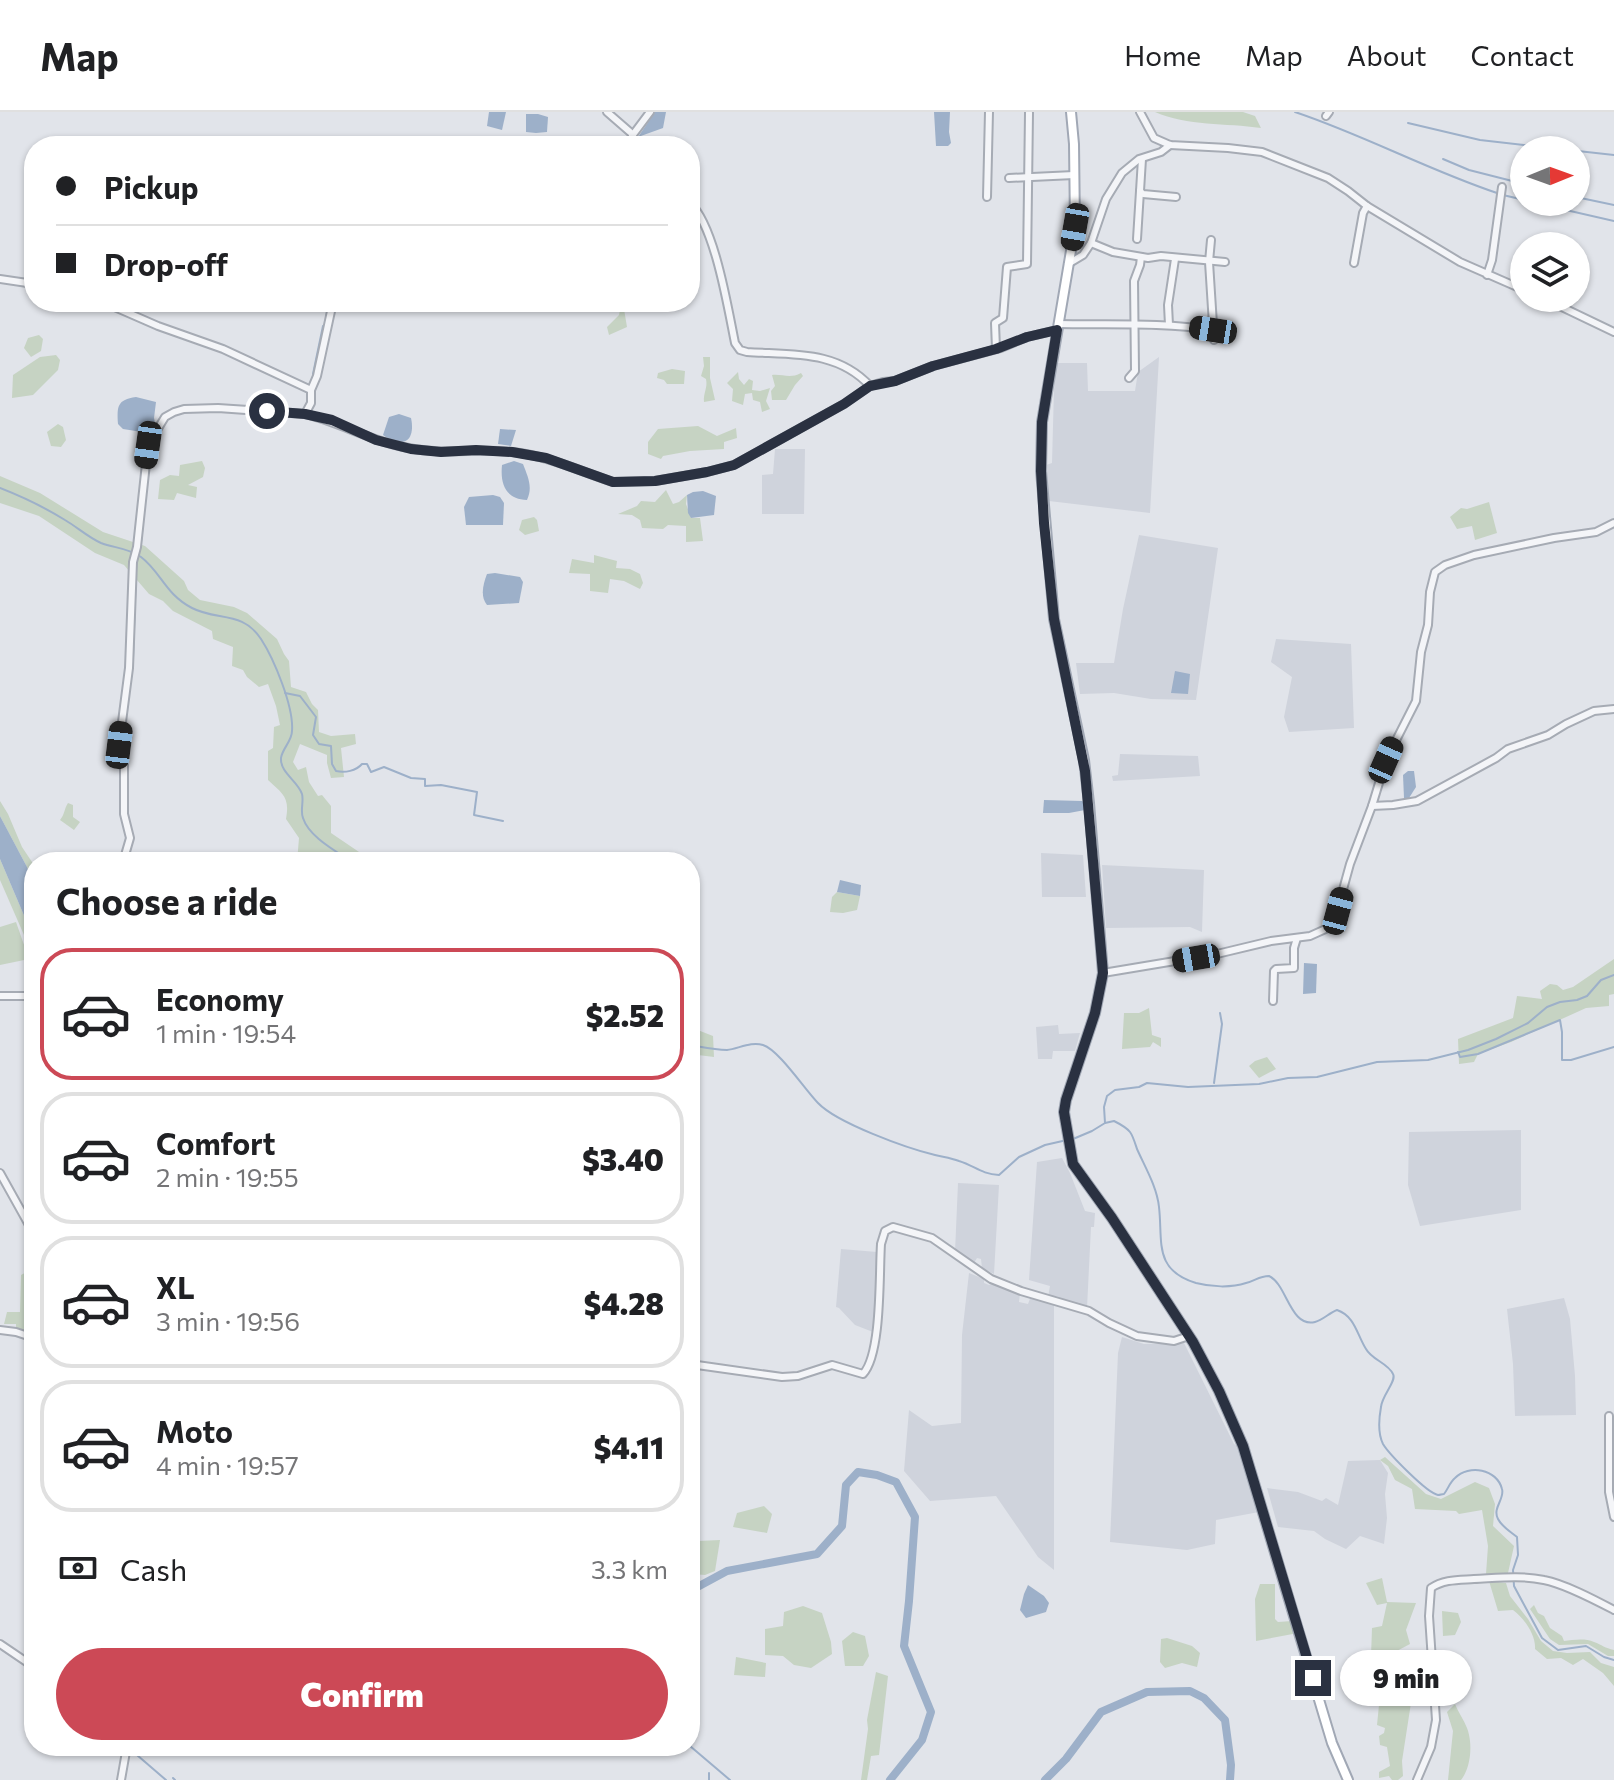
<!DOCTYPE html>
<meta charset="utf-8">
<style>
:root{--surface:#fff;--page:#f2f2f2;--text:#202124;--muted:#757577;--line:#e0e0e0;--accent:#cc4956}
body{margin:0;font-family:Commissioner,sans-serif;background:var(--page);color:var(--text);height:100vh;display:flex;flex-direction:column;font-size:30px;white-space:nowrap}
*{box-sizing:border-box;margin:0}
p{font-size:26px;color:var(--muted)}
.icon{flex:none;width:44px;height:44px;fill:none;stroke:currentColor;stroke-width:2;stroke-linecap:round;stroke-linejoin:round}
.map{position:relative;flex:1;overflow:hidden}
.sheet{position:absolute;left:24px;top:740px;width:676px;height:904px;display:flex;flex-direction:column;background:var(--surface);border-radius:32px;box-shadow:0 2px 6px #0004}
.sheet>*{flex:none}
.hud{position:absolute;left:24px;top:24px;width:676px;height:176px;border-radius:32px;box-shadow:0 2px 6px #0004;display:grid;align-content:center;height:176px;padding:0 32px;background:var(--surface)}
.needle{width:52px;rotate:89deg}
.buttons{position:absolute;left:1510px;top:24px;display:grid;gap:16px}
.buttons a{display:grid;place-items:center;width:80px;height:80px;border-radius:50%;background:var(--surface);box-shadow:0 2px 6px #0004;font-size:40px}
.end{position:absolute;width:36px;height:36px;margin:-18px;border:10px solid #2a3141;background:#fff;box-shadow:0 0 0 4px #fff}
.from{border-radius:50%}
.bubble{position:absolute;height:56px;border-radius:28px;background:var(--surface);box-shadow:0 2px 6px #0004;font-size:26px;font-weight:800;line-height:56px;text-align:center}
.car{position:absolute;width:24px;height:48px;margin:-24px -12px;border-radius:10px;box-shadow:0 0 6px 2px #0007;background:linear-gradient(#222 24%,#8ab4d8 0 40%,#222 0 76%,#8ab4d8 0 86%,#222 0)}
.hud b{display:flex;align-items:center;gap:28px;height:76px;font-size:30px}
.hud b+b{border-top:2px solid var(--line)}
.hud i{width:20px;height:20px;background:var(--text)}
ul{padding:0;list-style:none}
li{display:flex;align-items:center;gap:24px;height:132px;margin:0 16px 12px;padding:0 16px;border:4px solid var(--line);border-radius:32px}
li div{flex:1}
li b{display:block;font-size:30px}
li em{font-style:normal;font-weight:800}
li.current{border-color:var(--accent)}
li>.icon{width:72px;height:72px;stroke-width:1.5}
h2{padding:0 32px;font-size:36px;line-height:96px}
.pay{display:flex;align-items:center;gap:20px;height:88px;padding:0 32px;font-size:30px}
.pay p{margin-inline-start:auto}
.button{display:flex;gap:16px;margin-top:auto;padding:16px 32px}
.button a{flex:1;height:92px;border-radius:48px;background:var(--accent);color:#fff;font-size:32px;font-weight:800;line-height:92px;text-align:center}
header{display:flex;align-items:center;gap:48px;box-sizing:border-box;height:112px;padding:0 40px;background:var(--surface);border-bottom:2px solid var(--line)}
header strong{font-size:38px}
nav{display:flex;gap:44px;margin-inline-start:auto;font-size:28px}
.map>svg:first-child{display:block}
.built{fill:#cfd3dc}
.green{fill:#c6d3c3}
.water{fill:#9db0c9}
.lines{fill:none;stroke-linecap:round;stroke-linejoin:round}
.stream{stroke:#9db0c9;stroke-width:2}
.river{stroke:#9db0c9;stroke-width:8}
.minor-casing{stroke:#a6abb4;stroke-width:10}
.major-casing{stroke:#a1a8b5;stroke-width:12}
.minor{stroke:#f4f5f8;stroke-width:6}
.major{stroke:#fff;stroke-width:8}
.route{stroke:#2a3141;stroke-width:10}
</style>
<header>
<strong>Map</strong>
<nav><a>Home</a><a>Map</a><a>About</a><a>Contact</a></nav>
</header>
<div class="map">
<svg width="1614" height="1668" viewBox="0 0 1614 1668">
<rect width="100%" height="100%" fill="#e1e4ea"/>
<!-- built -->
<g class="built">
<polygon points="1159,245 1150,401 1049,389 1046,353 1052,351 1054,277 1057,251 1087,251 1088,279 1135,279 1138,260"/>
<polygon points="775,337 805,337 804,402 762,402 762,363 773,362"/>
<polygon points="1139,423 1218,436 1196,588 1151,587 1114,581 1080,582 1076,551 1114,551 1123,497"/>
<polygon points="1276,527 1351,532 1354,616 1289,620 1284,605 1292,565 1271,550"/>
<polygon points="1120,642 1198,644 1200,664 1113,669 1112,664 1118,663"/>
<polygon points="1041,741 1083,743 1086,785 1042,785"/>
<polygon points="1102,753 1204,758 1202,820 1190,815 1106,816"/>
<polygon points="1058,913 1059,922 1080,921 1075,939 1053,939 1052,947 1038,947 1036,915"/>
<polygon points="1521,1018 1521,1098 1420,1114 1408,1073 1409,1020"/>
<polygon points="1062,1046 1070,1061 1085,1099 1095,1101 1094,1115 1091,1115 1087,1196 1062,1190 1059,1185 1055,1184 1048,1185 1050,1174 1029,1168 1037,1050"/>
<polygon points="958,1071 999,1073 994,1162 982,1156 981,1147 977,1146 974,1151 955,1140"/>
<polygon points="841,1137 877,1140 877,1185 873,1220 855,1213 839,1196 836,1195"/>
<polygon points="969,1161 984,1167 984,1171 989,1173 994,1171 1020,1181 1019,1190 1028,1192 1031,1184 1054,1192 1054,1458 1038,1445 996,1384 930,1389 904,1359 909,1298 932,1314 961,1311 962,1223"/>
<polygon points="1564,1186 1570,1207 1575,1264 1576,1303 1515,1304 1513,1252 1507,1197"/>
<polygon points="1122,1225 1144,1232 1184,1231 1234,1332 1240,1336 1259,1400 1216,1408 1215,1432 1187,1438 1110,1430 1118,1241"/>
<polygon points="1380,1348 1388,1361 1385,1382 1387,1406 1384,1432 1360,1424 1346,1437 1325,1427 1314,1419 1278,1415 1267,1376 1298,1380 1322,1389 1326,1386 1338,1393 1348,1349"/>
</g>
<!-- green -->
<g class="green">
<path d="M1155,0H1243L1255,4L1261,16C1226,11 1187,14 1155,0Z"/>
<polygon points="624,197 627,215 609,223 607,215 619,203 620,198"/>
<polygon points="39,223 43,227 41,239 31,245 24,236 28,226"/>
<polygon points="56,243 60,248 58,258 33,283 12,286 13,263 40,245"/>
<path d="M703,245H710V266L715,288L704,290C703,281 708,276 706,267L701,264L704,254Z"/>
<polygon points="672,257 685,259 684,272 667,272 664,268 657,266 658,261"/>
<polygon points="738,260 739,267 744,273 749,267 753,269 752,278 760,279 770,276 766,289 770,297 762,300 760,290 753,288 752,281 745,282 743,293 732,289 733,277 727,271"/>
<path d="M801,261L803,264L795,273L786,288H772L771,279L775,274L772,263C783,262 790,267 801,261Z"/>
<polygon points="58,312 63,315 66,328 61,335 51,334 47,320"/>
<polygon points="698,314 717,324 736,316 737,326 724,330 724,337 690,339 663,344 661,347 648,342 648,330 658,317"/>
<polygon points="202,349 205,356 203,365 188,373 197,375 196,386 177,381 174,388 158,387 160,368 170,363 179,364 180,353"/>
<path d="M0,364L40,381L103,420L145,434L184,469L188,478L200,488L234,495L247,501L277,527L284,542L289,549L291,575L306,580L312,592L318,598L319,620L331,624L355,622L356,632L341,636L344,665L331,666L327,651V643L300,632L293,650L298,658L306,655L309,670L318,684L322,683L331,694V721L362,742L368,750H297L299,726L286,707C290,685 283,682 268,668V639L273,636L274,615L280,613L276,594L268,572L259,575L247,565L243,558L232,554L233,535L213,527L212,519L173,499L163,489L149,482L124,453L95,441L39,404L0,391Z"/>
<polygon points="666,378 673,392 679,390 687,383 686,392 691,406 700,406 703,429 686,430 686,414 668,413 663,417 642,416 640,408 632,403 618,402 637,394 641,389 655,390"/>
<polygon points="1489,390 1497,421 1475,428 1472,414 1457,417 1450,405 1461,396 1467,397"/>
<polygon points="534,405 537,408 539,419 525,423 519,418 522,408"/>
<polygon points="594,443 617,449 616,456 630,457 640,462 643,471 640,477 624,469 610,467 608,481 590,479 590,462 569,461 572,447 594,451"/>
<polygon points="0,689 8,702 22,735 34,753 34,775 27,755 0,704"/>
<path d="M68,691L73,693V705L80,710L74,718L60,708C65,702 64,697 68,691Z"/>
<polygon points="0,747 34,827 34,846 0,768"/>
<polygon points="837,780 860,784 857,798 843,801 830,800 832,785"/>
<polygon points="16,810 29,847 0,853 0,815"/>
<polygon points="1614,847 1614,882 1609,883 1609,894 1586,896 1511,930 1478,942 1474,950 1459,952 1458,927 1513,906 1517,884 1542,887 1540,879 1550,872 1557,873 1563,878 1573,875"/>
<polygon points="1149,896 1152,923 1161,926 1161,935 1153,930 1150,935 1122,937 1124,901 1139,901"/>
<polygon points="690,915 713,924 714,945 690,942"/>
<polygon points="1267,945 1276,957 1259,966 1249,954 1255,949"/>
<polygon points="34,1156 34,1226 16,1220 16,1212 4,1212 7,1200 20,1200 21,1163"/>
<polygon points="1385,1345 1426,1382 1441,1387 1475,1370 1489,1376 1495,1392 1493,1414 1514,1434 1508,1461 1486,1462 1488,1434 1482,1398 1459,1402 1456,1399 1415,1397 1412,1377 1395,1368 1388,1354 1380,1348"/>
<polygon points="764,1394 772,1402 767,1421 733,1415 737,1401"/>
<path d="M720,1428L715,1459L705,1463L692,1462C687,1451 690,1439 698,1429Z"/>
<polygon points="1382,1466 1387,1490 1416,1491 1406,1518 1410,1532 1393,1541 1388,1555 1380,1557 1380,1547 1374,1548 1371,1545 1372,1516 1382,1514 1387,1491 1377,1493 1366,1471"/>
<path d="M1489,1469L1506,1471L1510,1484L1528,1507L1541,1529L1553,1539L1567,1541L1590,1540L1601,1551L1614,1555V1574L1603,1561L1583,1547L1573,1553L1561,1546L1547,1547L1535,1537C1536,1523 1524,1506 1513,1498L1498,1499Z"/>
<polygon points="1260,1472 1275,1472 1275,1507 1278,1510 1292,1509 1298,1521 1256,1529 1255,1487"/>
<path d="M1534,1493L1538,1501L1544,1504L1550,1516L1562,1524L1564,1529C1573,1528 1585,1526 1594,1530C1602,1533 1605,1536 1614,1538V1544H1608L1588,1532L1559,1533L1550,1527L1530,1497Z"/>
<polygon points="803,1494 822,1501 831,1530 832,1542 811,1556 794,1553 783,1544 765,1543 765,1517 783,1514 784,1500"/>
<polygon points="1442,1499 1458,1501 1461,1510 1455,1523 1443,1524"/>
<polygon points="853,1520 865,1524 869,1544 863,1554 845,1554 842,1529"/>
<polygon points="1167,1526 1192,1534 1200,1541 1197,1555 1182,1551 1165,1556 1160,1550 1161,1527"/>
<polygon points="736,1545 766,1551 765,1565 734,1563"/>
<polygon points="876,1560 888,1564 879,1643 871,1644 867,1668 861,1668 868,1617 867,1608"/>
<polygon points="1396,1568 1401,1584 1411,1591 1402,1649 1403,1664 1398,1668 1392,1668 1389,1664 1379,1666 1379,1660 1390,1654 1387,1635 1380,1633 1379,1624 1384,1621 1385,1616 1377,1613 1379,1593 1386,1572"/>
<path d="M1455,1592C1458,1600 1464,1608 1467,1616C1473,1632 1471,1655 1461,1668H1448L1453,1619L1447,1600Z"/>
</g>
<!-- water -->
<g class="water">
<polygon points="489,0 506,0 502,18 487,14"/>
<polygon points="655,0 666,0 663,16 638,25"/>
<polygon points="934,0 950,0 949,20 951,31 948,34 936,34"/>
<polygon points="526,2 538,2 548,5 547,20 536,21 526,20"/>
<path d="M136,285L156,290L154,306L155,311L148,321L123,317L118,312C117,294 117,288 136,285Z"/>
<path d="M399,302L411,306C416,330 402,337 383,323L389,305Z"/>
<polygon points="500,317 516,318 511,334 498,332"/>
<path d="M514,349L523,352C528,365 533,375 527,388C506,387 500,373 502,353Z"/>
<polygon points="703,379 716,384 714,403 691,406 688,401 687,383 693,380"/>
<polygon points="493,383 500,385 504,391 503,413 466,413 464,395 469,385"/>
<path d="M495,461L520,465L523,470L519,491L487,493C480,485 483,472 487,462Z"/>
<polygon points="1175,559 1190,562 1188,582 1171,581"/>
<polygon points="1408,659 1414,659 1416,675 1409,686 1404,686 1403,663"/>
<polygon points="1044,688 1082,689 1085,691 1085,698 1069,701 1043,701"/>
<polygon points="0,704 27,755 34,775 34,827 0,747"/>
<polygon points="840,768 861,773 860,784 837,780"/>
<polygon points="1304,851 1317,852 1316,881 1303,882"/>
<polygon points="1028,1473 1044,1484 1049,1491 1046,1500 1026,1506 1020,1498 1024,1482"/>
</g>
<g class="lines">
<!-- stream -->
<g class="stream">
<path d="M1295,0C1364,23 1428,58 1497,81"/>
<polyline points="1408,11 1480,28 1614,43"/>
<polyline points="1443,47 1469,58 1524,72"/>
<polyline points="1503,83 1524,88"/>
<polyline points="1576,85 1614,93"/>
<polyline points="1531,90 1614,109"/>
<polyline points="333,204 336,193"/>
<polyline points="326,205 330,190"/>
<polyline points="313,262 323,214"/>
<path d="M0,376C23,385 44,395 65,408C77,415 89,426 101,431C114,436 129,436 141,445C161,460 165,482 192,496C217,509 243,499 261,527C274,547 294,595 292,619C292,629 282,637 281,646C280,661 298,669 302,682C304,689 300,699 303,706C309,725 336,739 352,750"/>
<polyline points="141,430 143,411"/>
<path d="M285,581L300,584L316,605L313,623L319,632L331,634L332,652L336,659C345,661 356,659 362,652H367L371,660L384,655L411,666L425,667V674L441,673L477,680L474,703L503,709"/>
<polyline points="125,608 133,546 136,459"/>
<polyline points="127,680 127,666"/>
<path d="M690,933C702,935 714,938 727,938C738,937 751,929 763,933C779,938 805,978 818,991C837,1011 906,1036 935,1043C943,1045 951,1046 959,1049C975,1054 981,1062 999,1063L1019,1045L1045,1033L1067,1028"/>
<polyline points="1458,940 1460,945 1478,942 1560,908 1562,920 1562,948 1571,948 1614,935"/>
<polyline points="1214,971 1222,912 1220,901"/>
<path d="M1105,1011L1114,1009C1120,1012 1126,1015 1130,1020C1133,1024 1135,1031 1137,1037C1145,1055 1157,1075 1159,1095C1163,1129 1153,1158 1196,1171C1211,1175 1231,1176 1246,1171C1255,1169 1259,1164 1269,1164C1287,1172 1290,1216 1315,1210C1323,1208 1329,1201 1337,1198C1355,1204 1357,1223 1366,1237C1372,1248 1388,1251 1393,1262C1397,1269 1382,1283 1381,1295C1379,1306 1378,1322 1383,1332C1389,1342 1427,1381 1438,1383C1440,1383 1442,1382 1444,1382C1448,1377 1450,1370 1455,1366C1469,1352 1497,1357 1502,1377C1505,1387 1492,1396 1498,1407C1502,1415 1511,1420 1517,1425L1518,1443L1513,1458L1514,1474L1542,1526L1558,1538L1586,1534L1604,1545L1614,1548"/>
<polyline points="1073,1027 1092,1019 1105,1011 1104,995 1107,984 1115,978 1139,975 1147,971 1188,975 1259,972 1288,966 1317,965 1377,950 1428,948 1468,938 1496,927 1528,911 1547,895 1560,890 1577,888 1587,884 1601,868 1614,863"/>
<polyline points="0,1536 34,1559"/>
<polyline points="690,1634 730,1668"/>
<polyline points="130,1637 166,1668"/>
<polyline points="173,1666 175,1668"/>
<polyline points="709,1668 709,1661"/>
</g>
<!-- river -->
<g class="river">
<polyline points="690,1479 727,1459 817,1442 842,1414 846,1373 858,1360 877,1363 896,1370 915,1405 909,1489 904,1534 931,1600 922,1628 890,1668"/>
<polyline points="1045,1668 1066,1647 1101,1600 1147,1580 1190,1579 1204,1586 1225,1608 1231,1653 1230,1668"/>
</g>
<!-- minor casing -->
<g class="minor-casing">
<g id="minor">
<polyline points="607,0 630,20 633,23 631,34"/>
<polyline points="1140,0 1154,26 1170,33 1228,36 1262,40 1328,66 1348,79 1367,94 1460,150 1524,178"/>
<polyline points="1326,4 1329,0"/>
<polyline points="632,24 650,0"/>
<polyline points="1142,47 1140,79 1143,82 1176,85"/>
<polyline points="1009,66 1074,63"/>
<polyline points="987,85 989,0"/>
<path d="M690,91C715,114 728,197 735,231L740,238L747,240C792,243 837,238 870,274"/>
<polyline points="1137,127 1140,79"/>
<polyline points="1211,128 1209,150 1214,228"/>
<polyline points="1091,131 1113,140 1148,146 1161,144 1225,150"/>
<polyline points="1354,151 1363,101 1367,94"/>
<polyline points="1068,152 1083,143 1091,131 1106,87 1122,61 1139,47 1161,40 1170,33"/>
<polyline points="1487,163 1492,148 1502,75"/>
<polyline points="0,167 34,172"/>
<polyline points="1543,186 1614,220"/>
<path d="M103,190L158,214L223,237L311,278V291L305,302C341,311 373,330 409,336C444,343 479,336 513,340C548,344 580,359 613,370L655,369L707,360L734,353L844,292L870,274L883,270L895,269L933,254L1001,236L1027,225L1057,218"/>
<path d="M1058,212C1110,213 1162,210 1213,218"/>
<polyline points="1169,213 1168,193 1175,147"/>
<polyline points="996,237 995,211 1003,206 1007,155 1027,152 1029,1"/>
<polyline points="1129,266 1135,259 1134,169 1140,153 1141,145"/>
<polyline points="311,278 317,264 333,190"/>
<polyline points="1372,694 1393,693 1417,689 1496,646 1508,637 1548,623 1566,612 1594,599 1614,597"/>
<polyline points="123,750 130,726 124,702 124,653 119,633 129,556 133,450 137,435 148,333 165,305 174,300 184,297 218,296 305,302"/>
<polyline points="1103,861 1217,842 1271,829 1310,824 1330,815 1334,810 1350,752 1372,694 1386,648 1416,589 1421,540 1428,513 1430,480 1435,460 1445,453 1474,443 1554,426 1596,420 1614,411"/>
<polyline points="0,884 32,884 34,881"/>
<polyline points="1273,889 1274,859 1276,857 1294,856 1294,836 1297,826"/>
<polyline points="0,1061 34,1122"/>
<polyline points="0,1218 16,1220 34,1226"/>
<path d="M690,1252L782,1265L798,1264L832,1253L863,1262C882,1242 879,1161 881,1132L885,1119L893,1115L932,1126L991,1167L1021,1179L1089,1199L1109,1211L1137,1224L1174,1229L1189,1224"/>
<polyline points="1609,1304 1609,1380 1614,1405"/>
<polyline points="0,1532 34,1555"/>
<polyline points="121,1668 127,1634"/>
<path d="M1417,1668L1431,1635L1436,1608L1429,1504L1431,1476C1444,1467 1459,1468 1474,1467C1497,1466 1521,1463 1544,1468C1565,1472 1595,1488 1614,1498"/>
</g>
</g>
<!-- major casing -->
<g class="major-casing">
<polyline id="major" points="1071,0 1074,32 1075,115 1042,310 1041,359 1054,507 1084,648 1089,691 1103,861 1095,901 1066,988 1064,1000 1073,1052 1112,1106 1193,1230 1219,1279 1243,1334 1332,1631 1348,1668"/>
</g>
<!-- minor -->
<use href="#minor" class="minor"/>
<!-- major -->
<use href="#major" class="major"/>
</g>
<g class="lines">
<!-- route -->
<polyline class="route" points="267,299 305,302 332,308 376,328 411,337 441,340 476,338 512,340 546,346 613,370 655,369 707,360 734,353 844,292 870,274 895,269 933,254 996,237 1027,225 1057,218 1042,310 1041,359 1044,411 1054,507 1085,659 1103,861 1095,901 1066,988 1064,1000 1073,1052 1112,1106 1193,1230 1219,1279 1243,1334 1313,1566"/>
</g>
</svg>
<div class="buttons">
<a><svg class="needle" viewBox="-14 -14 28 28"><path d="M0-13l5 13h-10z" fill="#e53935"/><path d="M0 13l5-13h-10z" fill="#757577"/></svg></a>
<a><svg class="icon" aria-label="layers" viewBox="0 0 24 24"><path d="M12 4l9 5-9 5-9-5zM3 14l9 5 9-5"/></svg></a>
</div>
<i class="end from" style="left:267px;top:299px"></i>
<i class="end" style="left:1313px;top:1566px"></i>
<div class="bubble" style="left:1340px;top:1538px;width:132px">9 min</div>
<i class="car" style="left:1075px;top:115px;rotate:190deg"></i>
<i class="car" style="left:1213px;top:218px;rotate:279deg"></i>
<i class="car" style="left:148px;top:333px;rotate:188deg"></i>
<i class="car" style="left:119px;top:633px;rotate:7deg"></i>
<i class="car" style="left:1386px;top:648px;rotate:24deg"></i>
<i class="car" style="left:1338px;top:799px;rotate:15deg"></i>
<i class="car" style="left:1196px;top:846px;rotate:260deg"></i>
<div class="hud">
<b><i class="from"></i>Pickup</b>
<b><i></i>Drop-off</b>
</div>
<section class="sheet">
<h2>Choose a ride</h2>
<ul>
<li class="current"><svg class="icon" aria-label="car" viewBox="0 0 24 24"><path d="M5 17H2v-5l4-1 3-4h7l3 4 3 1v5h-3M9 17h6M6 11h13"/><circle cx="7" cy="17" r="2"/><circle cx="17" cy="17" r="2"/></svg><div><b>Economy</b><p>1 min · 19:54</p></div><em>$2.52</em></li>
<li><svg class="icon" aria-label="car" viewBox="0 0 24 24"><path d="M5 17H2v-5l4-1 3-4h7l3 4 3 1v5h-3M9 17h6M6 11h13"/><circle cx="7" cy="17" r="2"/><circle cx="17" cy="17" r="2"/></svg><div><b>Comfort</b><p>2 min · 19:55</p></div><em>$3.40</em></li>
<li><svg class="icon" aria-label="car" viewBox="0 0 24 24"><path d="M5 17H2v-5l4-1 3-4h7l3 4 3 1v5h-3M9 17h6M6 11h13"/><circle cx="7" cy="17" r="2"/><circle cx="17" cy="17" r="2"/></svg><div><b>XL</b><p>3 min · 19:56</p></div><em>$4.28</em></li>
<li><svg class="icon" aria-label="car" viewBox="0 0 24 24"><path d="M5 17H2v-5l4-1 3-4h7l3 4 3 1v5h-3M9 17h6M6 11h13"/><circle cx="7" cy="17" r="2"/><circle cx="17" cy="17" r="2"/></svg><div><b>Moto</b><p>4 min · 19:57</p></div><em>$4.11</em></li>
</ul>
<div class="pay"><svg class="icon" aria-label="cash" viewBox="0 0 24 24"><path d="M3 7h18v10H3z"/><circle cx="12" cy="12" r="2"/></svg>Cash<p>3.3 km</p></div>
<div class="button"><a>Confirm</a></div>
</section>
</div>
